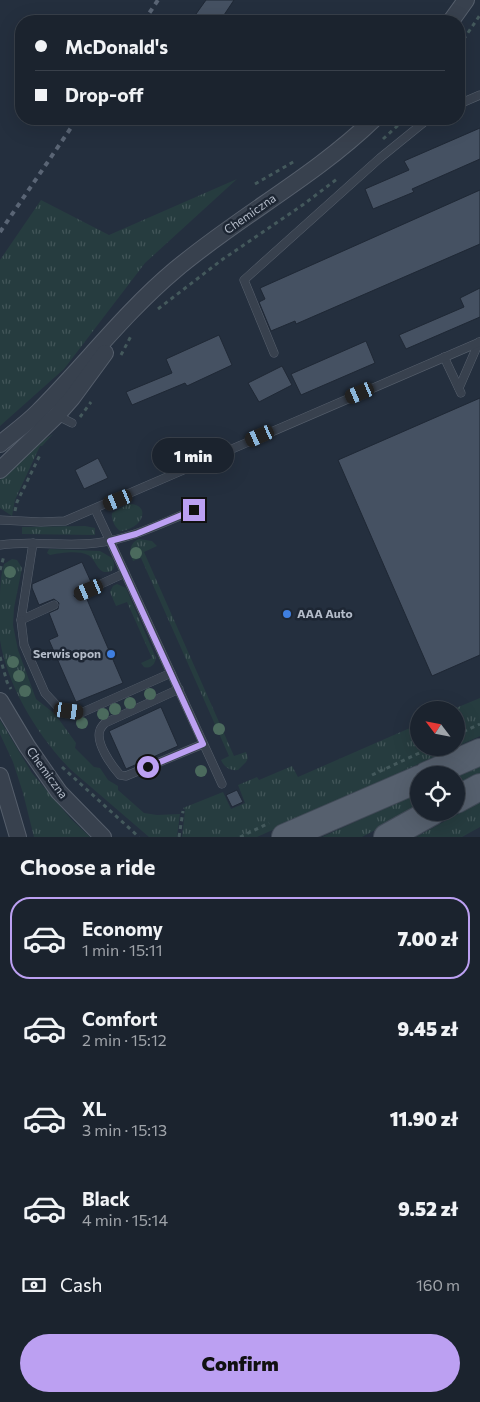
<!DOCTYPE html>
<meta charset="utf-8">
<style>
:root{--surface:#1b232e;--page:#242b36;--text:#f1f3f6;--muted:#a0a4aa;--line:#39404a;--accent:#bca0f2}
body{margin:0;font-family:Commissioner,sans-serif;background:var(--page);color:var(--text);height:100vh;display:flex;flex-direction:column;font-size:19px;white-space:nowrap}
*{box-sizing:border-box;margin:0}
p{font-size:16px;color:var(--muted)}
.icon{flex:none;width:28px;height:28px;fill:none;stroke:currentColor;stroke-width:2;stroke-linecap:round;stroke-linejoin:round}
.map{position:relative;height:837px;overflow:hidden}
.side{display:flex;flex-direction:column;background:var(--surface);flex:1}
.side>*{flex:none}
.hud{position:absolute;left:15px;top:15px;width:450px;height:110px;border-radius:20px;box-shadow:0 5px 20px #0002,0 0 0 1px var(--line);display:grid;align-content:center;height:110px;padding:0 20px;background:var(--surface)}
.needle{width:32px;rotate:302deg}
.tools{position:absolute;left:410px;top:701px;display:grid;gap:10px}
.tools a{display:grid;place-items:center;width:55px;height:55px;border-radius:50%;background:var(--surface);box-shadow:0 5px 20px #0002,0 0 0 1px var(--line);font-size:25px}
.end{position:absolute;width:22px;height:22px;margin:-11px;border:6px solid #bca0f2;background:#111;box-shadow:0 0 0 2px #111}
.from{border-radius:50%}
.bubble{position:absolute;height:35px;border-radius:18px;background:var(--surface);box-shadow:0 5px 20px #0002,0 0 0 1px var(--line);font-size:16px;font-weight:800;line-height:35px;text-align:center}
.car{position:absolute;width:15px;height:30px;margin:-15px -8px;border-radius:6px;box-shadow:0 0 4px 1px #0007;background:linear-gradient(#222 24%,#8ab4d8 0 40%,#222 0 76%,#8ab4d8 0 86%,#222 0)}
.hud b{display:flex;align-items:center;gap:18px;height:48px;font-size:19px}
.hud b+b{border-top:1px solid var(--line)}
.hud i{width:12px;height:12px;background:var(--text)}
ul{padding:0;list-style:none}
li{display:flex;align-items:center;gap:15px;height:82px;margin:0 10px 8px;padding:0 10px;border:2px solid transparent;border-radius:20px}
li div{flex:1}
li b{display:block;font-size:19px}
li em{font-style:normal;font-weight:800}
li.selected{border-color:var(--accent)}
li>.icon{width:45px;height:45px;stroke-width:1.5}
h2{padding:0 20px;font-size:22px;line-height:60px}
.pay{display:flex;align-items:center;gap:12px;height:55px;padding:0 20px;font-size:19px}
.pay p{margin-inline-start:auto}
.action{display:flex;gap:10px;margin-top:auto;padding:10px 20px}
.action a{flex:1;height:58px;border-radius:30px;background:var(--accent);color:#111;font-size:20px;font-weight:800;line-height:58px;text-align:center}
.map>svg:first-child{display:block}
.grass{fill:url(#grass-tufts)}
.building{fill:#455162;stroke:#1f2835}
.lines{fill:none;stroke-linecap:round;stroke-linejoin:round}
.lane-casing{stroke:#565f6c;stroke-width:9}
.street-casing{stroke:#565f6c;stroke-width:18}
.primary-casing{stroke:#414a57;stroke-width:28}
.path{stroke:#44595c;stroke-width:3;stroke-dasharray:4 4;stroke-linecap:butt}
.lane{stroke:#38414e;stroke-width:8}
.street{stroke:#38414e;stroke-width:16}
.primary{stroke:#56606e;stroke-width:26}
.rail{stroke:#5a6575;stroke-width:4;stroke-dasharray:5 5;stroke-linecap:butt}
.tree{fill:#4b6a5d}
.route{stroke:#bca0f2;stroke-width:6}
.shop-dot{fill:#3f7fe0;stroke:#1d2633;stroke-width:2}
.labels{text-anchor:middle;stroke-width:5;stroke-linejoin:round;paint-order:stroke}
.street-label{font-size:12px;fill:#b4bcc9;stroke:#1d2633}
.poi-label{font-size:12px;font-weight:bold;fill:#b4bcc9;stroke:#1d2633;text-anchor:start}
</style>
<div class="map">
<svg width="480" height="837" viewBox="0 0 480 837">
<defs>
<pattern id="grass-tufts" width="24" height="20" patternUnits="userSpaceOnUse" patternTransform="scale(1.25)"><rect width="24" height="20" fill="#263c3f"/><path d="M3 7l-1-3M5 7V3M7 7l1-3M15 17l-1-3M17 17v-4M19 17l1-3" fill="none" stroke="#435659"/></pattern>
</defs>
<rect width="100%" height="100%" fill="#242f3e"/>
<!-- grass -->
<g class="grass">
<polygon points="237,179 145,263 64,369 0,426 0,260 41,200 109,235"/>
<polygon points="53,434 42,446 40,446 15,500 12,516 0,508 0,480 33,447"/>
<path d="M128,504C151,503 145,529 120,531C115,527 111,520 112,513Z"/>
<polygon points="85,526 95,528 95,535 22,534 22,527"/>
<path d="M139,539L152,541L157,546L144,552L234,756L246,752L248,758L246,762L238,770C230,771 224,767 221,760L229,756L141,558L133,561C129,553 129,543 139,539Z"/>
<path d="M49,549L100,551L112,558C115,563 116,572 107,572C97,573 96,559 88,555C78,550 60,553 50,555L47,553Z"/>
<path d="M12,559L17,560L22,568L14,608L13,625L18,650L36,699L55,714L76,743L75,748L94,767L100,768L108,780L118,786V790L144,813L157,815L180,814L177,837H149L70,769C38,736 7,686 0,640C0,628 0,616 0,605C0,591 0,577 4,564Z"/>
<path d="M117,584L126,588L156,658C155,664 151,669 144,667L141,663L152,658L127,602L116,606L110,592L113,586Z"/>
<polygon points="480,698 480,736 456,747 456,710 451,710"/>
<polygon points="0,720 32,773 71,819 90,837 34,837 23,793 13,762 0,734"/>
<polygon points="419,724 419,748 454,748 257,837 182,837 185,810 183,808 223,792 231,809 245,803 238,785 257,777 259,780 292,766 298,777"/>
<polygon points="480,765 480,774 456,786 456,776"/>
<polygon points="419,793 419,807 362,837 322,837"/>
<polygon points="480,802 480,827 462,837 416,837"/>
</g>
<!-- building -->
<g class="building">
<polygon points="206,0 234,0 220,21 191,21"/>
<polygon points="480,128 480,159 412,189 414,192 373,209 365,189 409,170 404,161"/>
<polygon points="480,190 480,244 296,324 295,321 271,331 259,302 265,299 260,288"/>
<polygon points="480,288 480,317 406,349 399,335 464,307 460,298"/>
<polygon points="219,335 232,365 187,386 185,383 132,405 126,392 172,373 166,359"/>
<polygon points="366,341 375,363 301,395 291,374"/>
<polygon points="282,366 292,385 259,402 248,383"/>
<polygon points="480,398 480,655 432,676 338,460"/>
<polygon points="98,458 108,478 84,489 75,470"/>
<polygon points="82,562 91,582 76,589 74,596 79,600 86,597 123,683 76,702 49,640 58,636 49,613 58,609 59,603 54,599 39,605 32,588 32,584"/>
<polygon points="161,707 178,746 126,769 109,731"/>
<polygon points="237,790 243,802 232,807 226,795"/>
</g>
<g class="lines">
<!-- lane casing -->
<g class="lane-casing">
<g id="lane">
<polyline points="459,104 480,95"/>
<polyline points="274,353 244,280 380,158 428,119"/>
<polyline points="444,357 461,393"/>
<polyline points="459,388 479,342"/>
<polyline points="56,415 72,423"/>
<polyline points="0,520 41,522 65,521 480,342"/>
<polyline points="33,543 21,620 54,605"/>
<path d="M0,545C32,540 64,547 96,543C131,539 162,523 194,510"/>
<polyline points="125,573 222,784"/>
<polyline points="79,594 125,573 95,509"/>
<polyline points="21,620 24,645 45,693 59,708 81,713 171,673"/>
<path d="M179,689L105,723C103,725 101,727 100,730C95,743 112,766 120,775L126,776L203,744"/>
</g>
</g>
<!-- street casing -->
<g class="street-casing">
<g id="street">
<polyline points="451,21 466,0"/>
<path d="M0,444C12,434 26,424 38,412C84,366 125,312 175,270C239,216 314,177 374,119"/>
<polyline points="0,470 57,415 72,398 105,353"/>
<polyline points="0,701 27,746 59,792 103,837"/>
<polyline points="0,776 18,837"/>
</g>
</g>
<!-- primary casing -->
<g class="primary-casing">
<g id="primary">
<polyline points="427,775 480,752"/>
<polyline points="456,800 480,787"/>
<polyline points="285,837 419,779"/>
<polyline points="387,837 432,812"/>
</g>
</g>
<!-- path -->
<g class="path">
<polyline points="459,46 480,15"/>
<polyline points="383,139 405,119"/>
<polyline points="255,184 295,161"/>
<polyline points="158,309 223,259 304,204 337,179"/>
<polyline points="121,355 131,336"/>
<polyline points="80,417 91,402"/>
<polyline points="15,511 17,502 40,455"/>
<polyline points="0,570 4,556"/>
<polyline points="0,657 7,682 11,689"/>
<polyline points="456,735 480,724"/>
<polyline points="62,767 139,837"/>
<polyline points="372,775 430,748"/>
<polyline points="179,837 183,811"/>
<polyline points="240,837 269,823"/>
</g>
<!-- lane -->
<use href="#lane" class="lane"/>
<!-- street -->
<use href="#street" class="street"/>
<!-- primary -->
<use href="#primary" class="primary"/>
<!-- rail -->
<g class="rail">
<polyline points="144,21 158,0"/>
<polyline points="0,232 77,119"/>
</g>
</g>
<!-- trees -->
<g class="tree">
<circle cx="136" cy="553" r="6"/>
<circle cx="10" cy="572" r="6"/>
<circle cx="13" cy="662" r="6"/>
<circle cx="19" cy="676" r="6"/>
<circle cx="25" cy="691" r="6"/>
<circle cx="150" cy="694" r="6"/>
<circle cx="130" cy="703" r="6"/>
<circle cx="115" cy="709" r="6"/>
<circle cx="103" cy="714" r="6"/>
<circle cx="82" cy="723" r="6"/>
<circle cx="219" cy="729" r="6"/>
<circle cx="201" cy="771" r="6"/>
</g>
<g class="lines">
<!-- route -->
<polyline class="route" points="148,767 203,744 110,541 136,534 194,510"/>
</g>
<!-- markers -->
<g class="shop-dot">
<circle cx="287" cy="614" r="5"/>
<circle cx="111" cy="654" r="5"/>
</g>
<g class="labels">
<!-- street labels -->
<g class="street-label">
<text transform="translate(250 214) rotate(-35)" y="4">Chemiczna</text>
<text transform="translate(47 773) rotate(54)" y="4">Chemiczna</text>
</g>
<!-- poi labels -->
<g class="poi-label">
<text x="297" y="618">AAA Auto</text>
<text x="101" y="658" text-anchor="end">Serwis opon</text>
</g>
</g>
</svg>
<div class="tools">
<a><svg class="needle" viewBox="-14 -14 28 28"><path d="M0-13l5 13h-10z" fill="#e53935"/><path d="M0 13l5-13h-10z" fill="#a0a4aa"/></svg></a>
<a><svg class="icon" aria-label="locate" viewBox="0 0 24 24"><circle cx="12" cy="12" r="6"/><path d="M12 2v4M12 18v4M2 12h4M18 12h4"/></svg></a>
</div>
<i class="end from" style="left:148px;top:767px"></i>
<i class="end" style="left:194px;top:510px"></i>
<div class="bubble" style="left:152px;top:438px;width:82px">1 min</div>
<i class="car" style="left:360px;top:393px;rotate:247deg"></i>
<i class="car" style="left:260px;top:436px;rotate:246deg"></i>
<i class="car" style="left:118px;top:500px;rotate:248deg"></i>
<i class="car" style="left:89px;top:590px;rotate:247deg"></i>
<i class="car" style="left:69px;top:711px;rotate:98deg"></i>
<div class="hud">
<b><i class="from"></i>McDonald's</b>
<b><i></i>Drop-off</b>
</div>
</div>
<section class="side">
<h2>Choose a ride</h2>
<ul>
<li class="selected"><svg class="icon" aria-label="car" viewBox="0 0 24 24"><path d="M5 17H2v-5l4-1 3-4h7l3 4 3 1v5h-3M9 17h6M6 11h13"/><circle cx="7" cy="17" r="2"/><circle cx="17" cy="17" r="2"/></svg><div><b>Economy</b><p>1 min · 15:11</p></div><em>7.00 zł</em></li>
<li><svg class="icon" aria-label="car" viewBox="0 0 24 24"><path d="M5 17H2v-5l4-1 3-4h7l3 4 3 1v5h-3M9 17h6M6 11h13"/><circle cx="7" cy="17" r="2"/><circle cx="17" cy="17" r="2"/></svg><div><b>Comfort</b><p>2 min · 15:12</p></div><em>9.45 zł</em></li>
<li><svg class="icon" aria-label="car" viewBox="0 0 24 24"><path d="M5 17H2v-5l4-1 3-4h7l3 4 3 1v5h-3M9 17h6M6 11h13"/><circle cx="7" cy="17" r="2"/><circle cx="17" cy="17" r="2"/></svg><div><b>XL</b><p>3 min · 15:13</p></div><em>11.90 zł</em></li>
<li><svg class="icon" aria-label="car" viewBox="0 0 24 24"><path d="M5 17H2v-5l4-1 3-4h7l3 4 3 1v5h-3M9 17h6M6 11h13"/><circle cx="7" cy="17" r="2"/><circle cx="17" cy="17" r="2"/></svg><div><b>Black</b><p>4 min · 15:14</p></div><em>9.52 zł</em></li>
</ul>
<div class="pay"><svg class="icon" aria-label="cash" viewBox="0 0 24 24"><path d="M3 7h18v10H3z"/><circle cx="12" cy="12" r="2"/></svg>Cash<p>160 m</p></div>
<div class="action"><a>Confirm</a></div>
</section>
